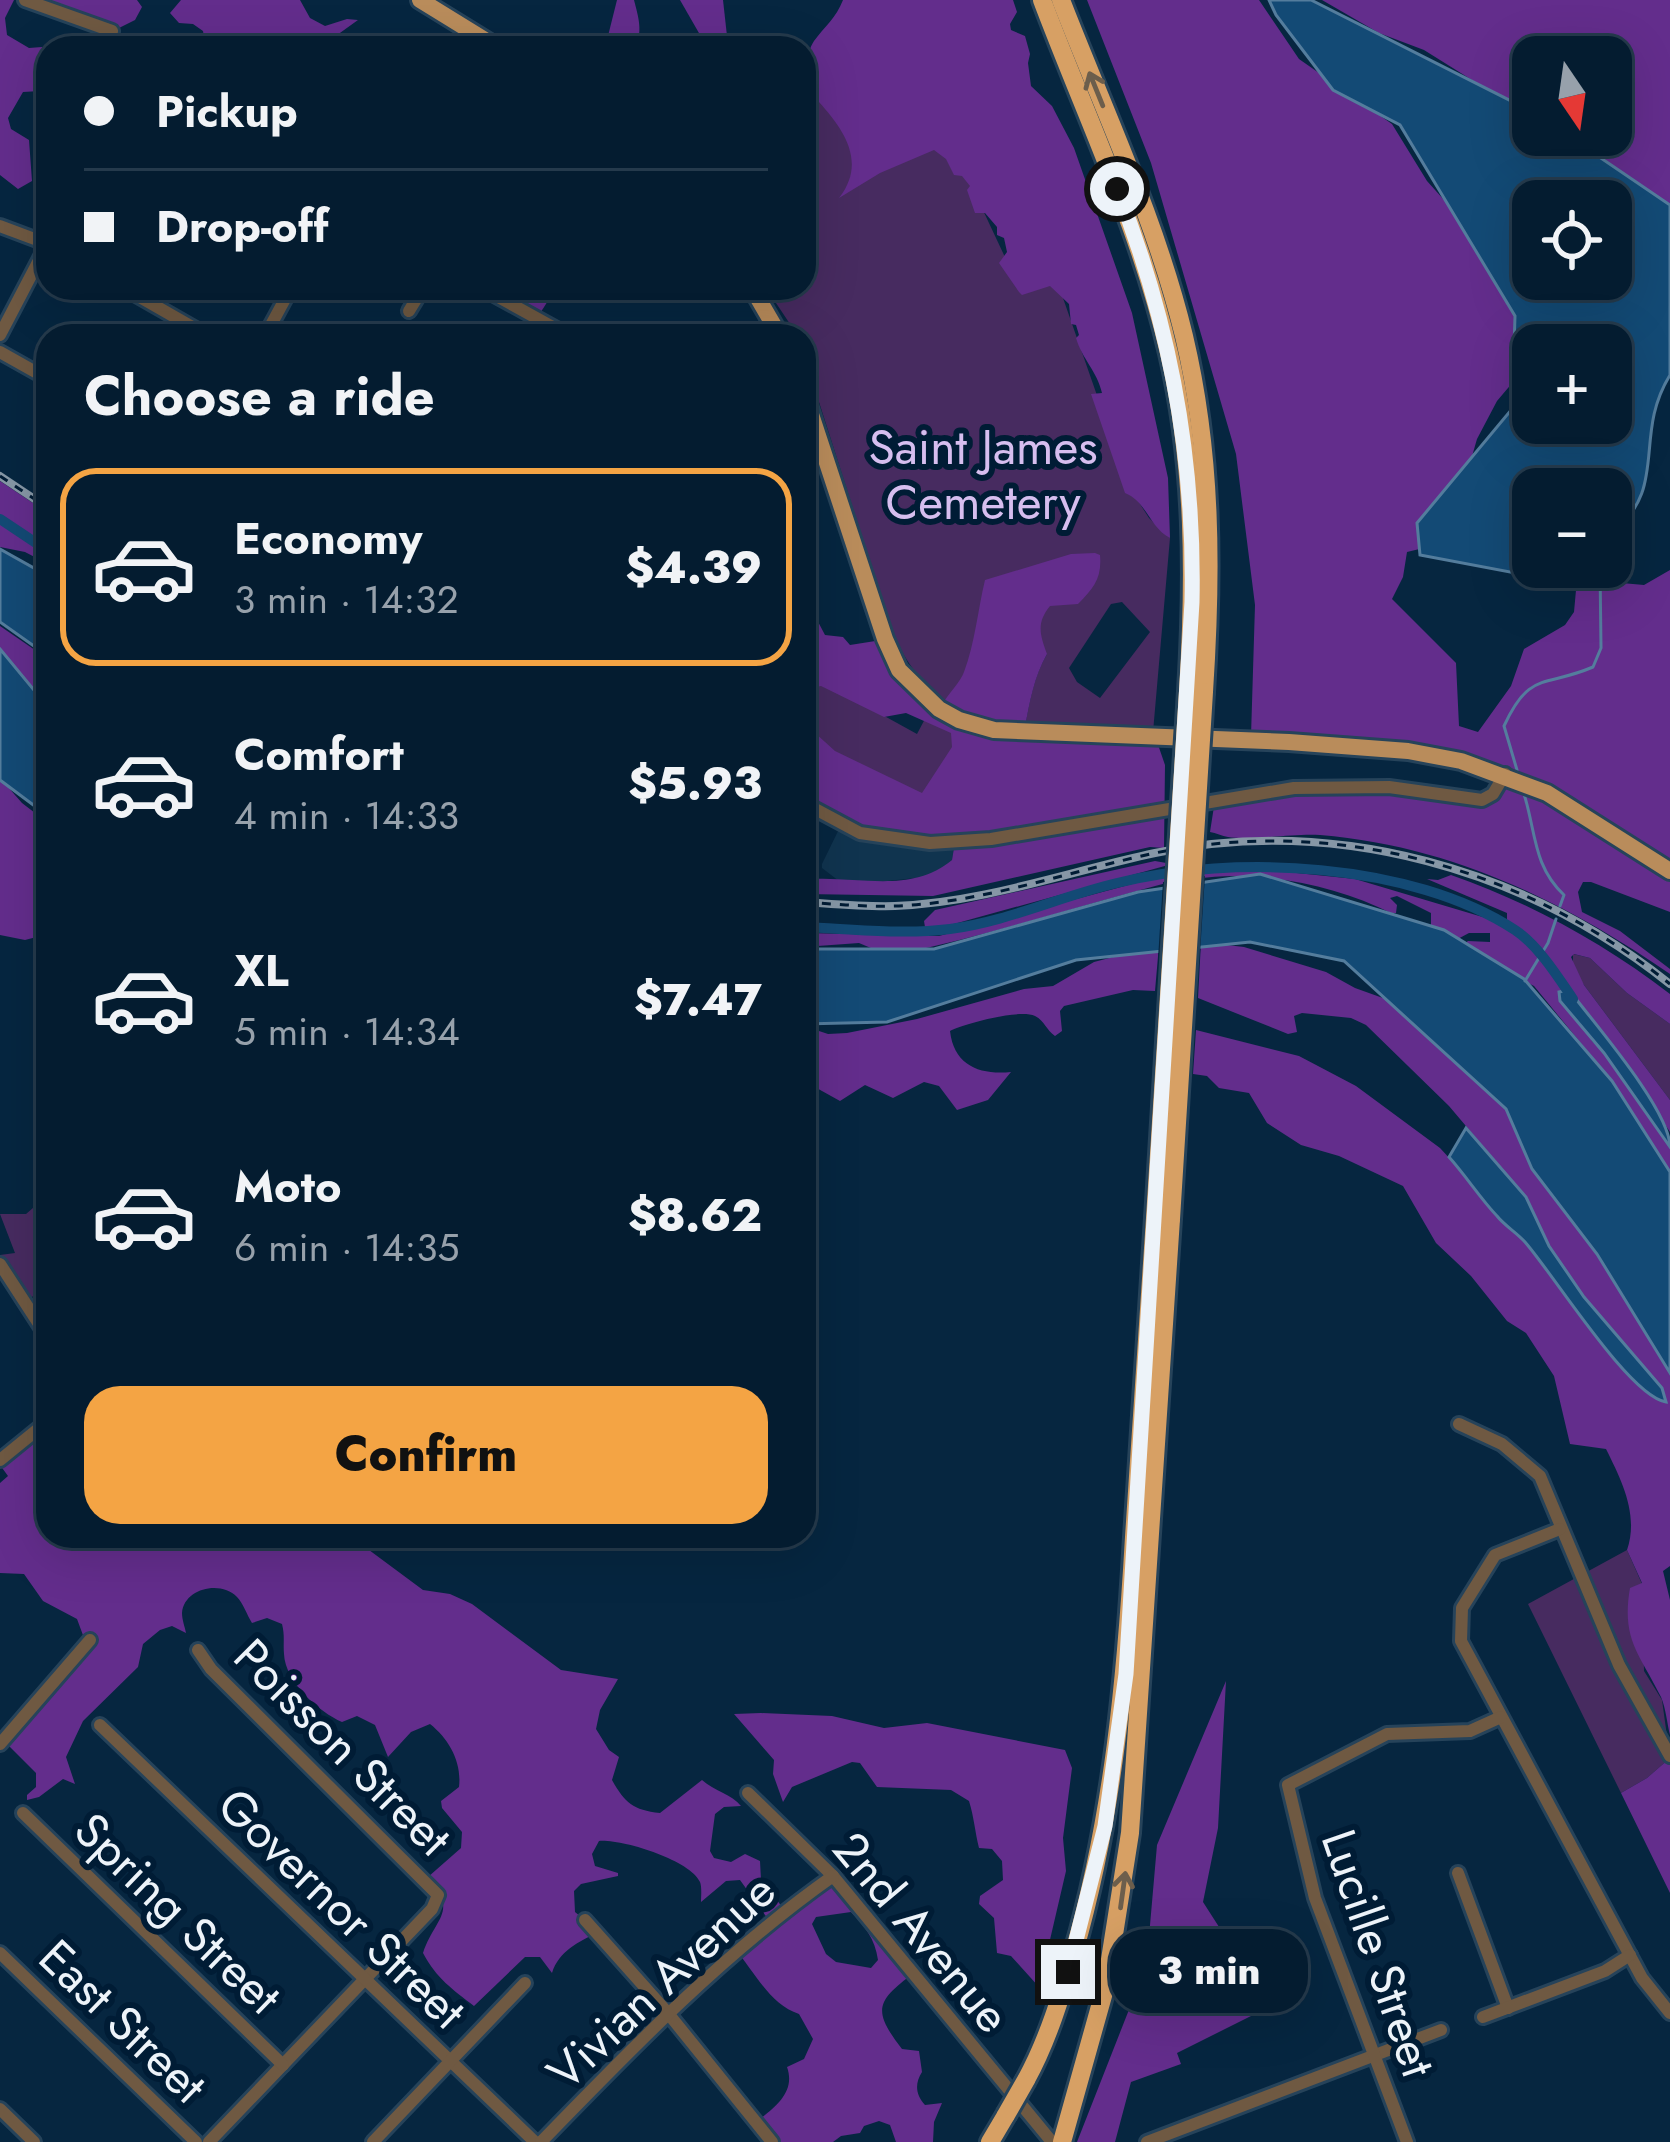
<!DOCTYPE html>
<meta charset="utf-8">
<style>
:root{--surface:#041c30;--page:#0d2538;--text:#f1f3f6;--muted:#97a1ab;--line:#253a4c;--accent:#f4a444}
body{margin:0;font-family:Jost,sans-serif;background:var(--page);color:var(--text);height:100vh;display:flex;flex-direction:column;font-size:45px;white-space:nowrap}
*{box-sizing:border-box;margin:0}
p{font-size:39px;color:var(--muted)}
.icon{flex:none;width:66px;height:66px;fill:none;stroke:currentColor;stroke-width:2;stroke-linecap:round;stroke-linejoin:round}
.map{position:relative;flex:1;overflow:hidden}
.details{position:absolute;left:36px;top:324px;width:780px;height:1224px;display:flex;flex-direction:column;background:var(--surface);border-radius:36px;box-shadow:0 12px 48px #0002,0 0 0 3px var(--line)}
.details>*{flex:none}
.banner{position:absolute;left:36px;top:36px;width:780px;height:264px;border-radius:36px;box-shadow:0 12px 48px #0002,0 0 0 3px var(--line);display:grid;align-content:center;height:264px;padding:0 48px;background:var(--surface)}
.needle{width:78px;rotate:167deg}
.tools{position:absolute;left:1512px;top:36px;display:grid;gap:24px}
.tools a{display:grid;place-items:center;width:120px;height:120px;border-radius:24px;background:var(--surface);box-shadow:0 12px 48px #0002,0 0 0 3px var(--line);font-size:60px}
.end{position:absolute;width:54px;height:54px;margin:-27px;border:15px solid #edf3f9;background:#111;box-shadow:0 0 0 6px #111}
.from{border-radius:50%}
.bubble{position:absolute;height:84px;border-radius:36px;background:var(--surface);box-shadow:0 12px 48px #0002,0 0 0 3px var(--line);font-size:39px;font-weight:800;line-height:84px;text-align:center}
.banner b{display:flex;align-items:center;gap:42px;height:114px;font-size:45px}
.banner b+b{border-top:3px solid var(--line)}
.banner i{width:30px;height:30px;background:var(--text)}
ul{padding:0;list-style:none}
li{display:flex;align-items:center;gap:36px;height:198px;margin:0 24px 18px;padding:0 24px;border:6px solid transparent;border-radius:36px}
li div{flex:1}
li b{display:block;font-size:45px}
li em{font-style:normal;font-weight:800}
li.selected{border-color:var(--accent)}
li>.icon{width:108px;height:108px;stroke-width:1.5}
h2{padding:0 48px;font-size:54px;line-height:144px}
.cta{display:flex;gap:24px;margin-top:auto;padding:24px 48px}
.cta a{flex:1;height:138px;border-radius:36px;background:var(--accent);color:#111;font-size:48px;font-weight:800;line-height:138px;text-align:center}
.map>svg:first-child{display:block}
.built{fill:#10344f}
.green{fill:#472b60;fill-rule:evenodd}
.forest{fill:#632d8c;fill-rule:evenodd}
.water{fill:#134a75;stroke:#547d9d;stroke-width:3;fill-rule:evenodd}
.pier{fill:#062640}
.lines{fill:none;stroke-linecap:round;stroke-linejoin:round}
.stream{stroke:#547d9d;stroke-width:3}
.canal{stroke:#134a75;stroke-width:10}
.minor-casing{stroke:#26435a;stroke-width:18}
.major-casing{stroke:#26435a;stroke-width:22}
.highway-casing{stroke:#26435a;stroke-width:24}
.minor{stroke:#6f5942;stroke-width:12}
.major{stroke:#b98c5b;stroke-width:16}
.highway{stroke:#d7a064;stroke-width:18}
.rail-casing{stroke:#8697a6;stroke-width:8}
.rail{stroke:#001c35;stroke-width:3;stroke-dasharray:9;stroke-linecap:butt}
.highway-bridge-casing{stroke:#26435a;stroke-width:24;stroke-linecap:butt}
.highway-bridge{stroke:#d7a064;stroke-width:18}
.oneway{stroke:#6c5e4c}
.route{stroke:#edf3f9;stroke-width:15}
.labels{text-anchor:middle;stroke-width:12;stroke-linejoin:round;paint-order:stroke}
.park-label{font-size:48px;fill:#d6beef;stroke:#001c35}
.street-label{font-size:48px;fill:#edf3f9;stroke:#001c35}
</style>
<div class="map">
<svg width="1670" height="2142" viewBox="0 0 1670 2142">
<rect width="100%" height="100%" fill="#062640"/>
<!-- built -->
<polygon class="built" points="843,821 955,842 952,860 934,876 878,882 839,881 822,868 822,864"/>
<!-- green -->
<g class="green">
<path d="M804,97L944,127L1011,270L1056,278L1129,487L1149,518L1170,538L1153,732L1025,726C1030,701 1034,676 1047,654L954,706C924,687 910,668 894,637L804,355V336H798L766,288H804ZM1122,602L1150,632L1100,698L1077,682L1069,668L1111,604Z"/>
<polygon points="819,680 917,734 926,717 967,737 927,815 804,756 804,706"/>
<polygon points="1573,954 1590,958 1627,993 1670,1024 1670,1100 1584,985 1573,968"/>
<polygon points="48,1195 48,1290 22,1301 0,1267 0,1255 15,1253 0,1214 26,1214"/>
<polygon points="1627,1550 1642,1584 1644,1671 1662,1700 1670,1758 1647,1778 1621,1793 1528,1604"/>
</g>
<!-- forest -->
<g class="forest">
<polygon points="0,0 14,0 5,18 7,35 29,48 42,47 48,55 48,74 40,81 40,91 23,92 8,118 11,129 29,140 32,181 18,189 0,175"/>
<polygon points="34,0 137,0 142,7 135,20 119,28 88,21"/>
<polygon points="181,0 300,0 310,18 325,26 347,19 358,20 319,48 206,48 203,31 193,24 179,23 170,13"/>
<path d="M617,0H634C638,16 644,33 634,48H600L606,44Z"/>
<polygon points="680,0 723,0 727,36 719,48 707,47"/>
<path d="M843,0H1013L1017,12L1010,24L1011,30L1025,36L1030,54L1028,63L1031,86L1052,106L1074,148L1132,313L1168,478L1170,538C1150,528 1146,501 1125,493L1091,394L1102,393C1097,371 1082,359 1076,338L1079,335L1076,325L1071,324L1069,304L1050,286L1022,295L1019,292L999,263L1007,252L1004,238L997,235V227L985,213H975L967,190L970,186L962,176L954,175L946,159L934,150L880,173L839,198C867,162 844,130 819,102L804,100C804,84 805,54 814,41C825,26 836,18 843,0Z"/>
<path d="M1087,0H1259L1299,59L1392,124L1427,181L1479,239L1523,302L1519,375L1497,401L1477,439L1466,477L1436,545L1407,552L1403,577L1392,599L1456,663L1459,726L1478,732L1511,686L1524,649L1565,625L1574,612L1577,579L1644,585L1670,570V912L1591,882H1583L1578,892L1582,912L1620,931L1670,969V974C1563,901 1452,846 1320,835C1295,833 1248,841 1228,837C1222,836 1216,833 1210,832L1215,800C1246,794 1279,784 1310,782C1365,778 1418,789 1472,797L1486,793L1503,771L1251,736L1255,605L1236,454L1151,163Z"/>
<polygon points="1322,0 1670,0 1670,307 1625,175 1574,135 1611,135 1611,57 1533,57 1533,111 1496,95 1424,50 1379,33"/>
<polygon points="529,288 556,288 539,315 520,304"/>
<polygon points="0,481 48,513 48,564 25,552 0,547"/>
<path d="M1095,553L1100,555C1102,578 1094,588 1078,604L1050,606C1036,623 1040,635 1047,654C1034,677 1030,701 1025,727L1154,733L1165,765L1164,848L1150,847L933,896L804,894V875L811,879C858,876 912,894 952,860L955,842C898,838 854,827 804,798V723L835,751L922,793L952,747L951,733L906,713L884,717L821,686L809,688L804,696V622L815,616L825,635L843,637L850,645L888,639L904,667L943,703C949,693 961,681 964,672C975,643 978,609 985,580L1071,554Z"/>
<polygon points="0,626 48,659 48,701 0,660"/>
<polygon points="0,778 22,803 48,823 48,934 25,940 0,935"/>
<polygon points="1155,861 1172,864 943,927 925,927 924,921 935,910"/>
<path d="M1239,867L1355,879L1496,921L1507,920V913L1427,879L1438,880L1451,875C1531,903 1603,943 1670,994V1024L1627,993L1590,958L1574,954L1571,957L1584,985L1670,1100V1132L1624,1062L1569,991L1592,1041L1604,1053L1670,1147V1172L1612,1081L1534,986L1459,948L1468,941L1490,942V933H1469L1454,941L1431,927V913L1397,896L1390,898L1397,905L1396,913H1391C1335,885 1258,869 1195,879V872Z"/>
<path d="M1173,873L1170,882C1079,906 991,935 898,954L878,951L859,943L804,947V933L939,936Z"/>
<path d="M1201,942L1244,947L1326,972L1355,988L1394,1002L1506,1109L1532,1169L1597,1254L1670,1373V1566L1663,1571L1670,1600V1735C1667,1723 1666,1709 1661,1697C1640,1654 1621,1640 1630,1588L1642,1583L1627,1550C1639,1515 1622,1481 1606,1449L1570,1444L1554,1376L1526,1333L1507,1321L1471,1276L1436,1243L1403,1186L1339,1156L1301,1145L1267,1123L1249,1093L1219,1088L1207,1076L1193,1074L1196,1030L1299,1056L1356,1086L1440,1148L1477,1188L1495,1215L1523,1240L1585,1321L1666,1403L1662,1388L1584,1297L1549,1246L1526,1197L1449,1106L1366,1025L1351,1018L1302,1013L1294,1016L1297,1032L1288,1034L1198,998Z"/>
<path d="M1159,945L1155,991L1133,990L1064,1006L1060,1011L1062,1031L1055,1036C1046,1030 1045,1021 1035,1016C1019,1009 967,1023 950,1031C954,1066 980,1075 1011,1072L988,1100L957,1110L939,1086L924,1082L893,1098L865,1085L840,1101L804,1081V1026L828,1034L847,1033L917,1019L1024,989L1053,986L1094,962Z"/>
<path d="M48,1419V1536H362L365,1547L423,1590L450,1594L472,1604L561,1670L618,1679L600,1710L596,1729L609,1750L619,1757L612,1780C625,1803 633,1810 660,1813L702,1780C714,1791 732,1794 741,1806L724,1807L715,1814L710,1851L714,1858L731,1862L745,1854L760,1861L761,1880L783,1908L825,1875L915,1972C877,2001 871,2009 902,2049L919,2051L922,2072C915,2083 915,2094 925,2105L942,2103L934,2122L933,2142H896L890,2125L879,2121L864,2126L860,2133L841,2136L833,2142H777L760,2119C779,2104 795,2090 787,2067L804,2059L813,2039L799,2014C770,2005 754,1971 735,1949L768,1919L740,1880L726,1881L701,1902C701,1897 702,1887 700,1882C690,1860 622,1839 599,1841L592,1854L595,1866L618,1873V1876L581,1884L574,1891L575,1912L599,1932C578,1942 559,1951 552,1973L540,1957H525L474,2006C453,1990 436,1978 423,1953C435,1917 459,1913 428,1877L461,1848L462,1832L442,1808L441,1801L459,1787C462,1762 449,1739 430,1724L411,1732L388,1757L375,1725L357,1716L342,1722C319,1712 285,1682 284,1654C283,1643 285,1636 282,1624L267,1618L252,1623C247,1615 243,1603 237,1597C221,1580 184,1588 182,1613C182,1620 185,1627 186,1633L172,1626L160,1630L143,1644L138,1667L83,1721L66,1757L75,1784L63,1779L39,1797L27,1800V1795L36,1787V1773L4,1741L87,1646L77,1619L43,1601L24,1574L0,1573V1483L8,1476L0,1465ZM851,1912C865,1926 875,1939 878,1960L871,1968L836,1962L826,1954L812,1924L816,1917Z"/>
<polygon points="1226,1681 1218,1828 1203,1902 1257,1986 1263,2010 1177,2053 1181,2064 1131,2082 1115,2142 1077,2142 1132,2002 1148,1948 1157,1845"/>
<path d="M761,1713L832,1716L884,1728L927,1723L1065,1750L1072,1768L1063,1838L1066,1871L1039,1987L1011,1956L997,1953L994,1918L979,1904L980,1896L1003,1880L1002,1861L992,1849L979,1848C975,1832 974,1817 969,1801L951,1790L877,1787L860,1763L852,1762L792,1787L783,1802L773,1774L774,1760L734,1714Z"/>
<polygon points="1670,1758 1670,1893 1621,1793 1647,1778"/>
</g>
<!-- water -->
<g class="water">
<path d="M1269,0H1311L1533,112V135H1567L1670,205V375C1632,436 1670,489 1611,533V489H1533V567H1545L1537,577L1420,555L1417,523L1512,409L1515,316L1400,125L1333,90L1276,15ZM1533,201H1611V279H1533ZM1533,345H1611V423H1533Z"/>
<polygon points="0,549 48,576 48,656 0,622"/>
<polygon points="0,649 48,707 48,816 0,780"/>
<polygon points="1260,874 1444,930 1524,979 1612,1081 1670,1172 1670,1373 1597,1254 1532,1169 1506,1109 1344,961 1250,942 1076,960 887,1022 804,1024 804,949 934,949 1138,892"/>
<path d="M1569,990C1594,1023 1670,1110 1670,1147L1604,1053L1560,1001L1559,992Z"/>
<path d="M1466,1128L1526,1197L1549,1246L1584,1297L1662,1388L1666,1402C1629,1396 1554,1275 1525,1242C1516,1232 1505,1226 1497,1216C1480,1198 1466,1176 1449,1157Z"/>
</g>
<!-- pier -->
<polygon class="pier" points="1205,876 1200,953 1158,958 1163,882"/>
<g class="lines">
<!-- stream -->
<g class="stream">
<path d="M1517,770L1504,726C1530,670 1544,688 1593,667L1601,648L1600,567"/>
<path d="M1524,794C1536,832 1533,866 1564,895L1560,906"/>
<polyline points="1525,981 1548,943 1556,919"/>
</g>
<!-- canal -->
<g class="canal">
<polyline points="0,519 48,551"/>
<path d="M804,927C852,929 902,935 950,929C1006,922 1061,896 1117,883C1234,854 1411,862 1515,930C1538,945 1558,977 1573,999"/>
</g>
<!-- minor casing -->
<g class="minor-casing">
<g id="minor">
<polyline points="25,0 112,31"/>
<polyline points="0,226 48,244"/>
<polyline points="124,288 208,336"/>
<polyline points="482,288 569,336"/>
<polyline points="409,311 423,288"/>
<polyline points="0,335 48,243"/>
<polyline points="265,336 291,288"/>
<polyline points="0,352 48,379"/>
<polyline points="804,803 860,833 930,843 991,839 1294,788 1389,787 1482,800 1493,794 1505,774"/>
<polyline points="0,1264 48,1338"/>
<polyline points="1459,1424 1502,1444 1540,1476 1619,1665 1670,1756"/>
<polyline points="0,1460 48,1421"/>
<polyline points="1560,1529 1495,1555 1462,1608 1461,1641 1642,1978 1670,2013"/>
<polyline points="198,1650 211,1669 438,1895 432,1909 209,2142"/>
<polyline points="100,1725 535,2142"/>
<polyline points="0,1744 90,1640"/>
<polyline points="748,1793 833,1876 1052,2142"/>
<polyline points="23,1813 283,2065"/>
<polyline points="1458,1873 1508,2008"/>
<polyline points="585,1920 667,2012 772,2142"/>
<polyline points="0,1953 196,2142"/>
<polyline points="1483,2017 1605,1971 1630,1955"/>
<polyline points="0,2109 34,2142"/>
<polyline points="373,2142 525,1983"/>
<path d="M541,2142C633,2047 724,1953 833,1876"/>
<polyline points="1147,2142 1441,2030"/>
<polyline points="1407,2142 1315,1898 1288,1785 1387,1734 1470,1731 1501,1717"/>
</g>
</g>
<!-- major casing -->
<g class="major-casing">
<g id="major">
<polyline points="420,0 498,48"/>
<polyline points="752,288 780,336"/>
<polyline points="804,393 885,639 899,670 939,709 959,720 994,730 1289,742 1408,751 1461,761 1547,793 1670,871"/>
</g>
</g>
<!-- highway casing -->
<g class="highway-casing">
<g id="highway">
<path d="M1042,0C1086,117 1141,231 1169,353C1195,465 1195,577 1188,691"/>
<path d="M1061,0C1104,111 1156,220 1184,336C1212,454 1212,571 1204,692"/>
<path d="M1026,2080C1048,2040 1061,1996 1074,1952C1113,1816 1126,1678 1134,1537C1141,1431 1148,1324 1155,1218"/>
<polyline points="990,2142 1006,2115"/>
<polyline points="1062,2142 1106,1985 1130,1833 1171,1219"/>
</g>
</g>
<!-- minor -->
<use href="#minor" class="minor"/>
<!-- major -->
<use href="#major" class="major"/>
<!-- highway -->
<use href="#highway" class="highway"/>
<!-- rail casing -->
<g class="rail-casing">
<g id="rail">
<polyline points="0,476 48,508"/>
<path d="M804,902C834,904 865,907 895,906C983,903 1070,871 1155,853C1337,815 1526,869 1670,984"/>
</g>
</g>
<!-- rail -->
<use href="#rail" class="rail"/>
<!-- highway-bridge casing -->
<g class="highway-bridge-casing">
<g id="highway-bridge">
<polyline points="1155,1218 1188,691"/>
<polyline points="1171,1219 1204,692"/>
<polyline points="1006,2115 1026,2080"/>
</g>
</g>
<!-- highway-bridge -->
<use href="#highway-bridge" class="highway-bridge"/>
</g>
<!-- one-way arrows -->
<defs><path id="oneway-shaft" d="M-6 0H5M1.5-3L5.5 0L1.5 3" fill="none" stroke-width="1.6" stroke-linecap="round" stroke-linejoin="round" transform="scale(3)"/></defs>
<g class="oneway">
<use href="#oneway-shaft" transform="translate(1096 89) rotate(-112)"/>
<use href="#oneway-shaft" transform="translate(1123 1890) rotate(-82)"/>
</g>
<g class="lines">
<!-- route -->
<path class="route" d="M1068,1972L1105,1826L1126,1674L1192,602C1195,459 1170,322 1117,189"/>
</g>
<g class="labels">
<!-- park labels -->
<g class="park-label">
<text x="983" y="464">Saint James<tspan x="983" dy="55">Cemetery</tspan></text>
</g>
<!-- street labels -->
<g class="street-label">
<text transform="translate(343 1747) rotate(45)" y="17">Poisson Street</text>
<text transform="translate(342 1908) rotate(44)" y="17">Governor Street</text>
<text transform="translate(178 1913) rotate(44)" y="17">Spring Street</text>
<text transform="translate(922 1932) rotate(50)" y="17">2nd Avenue</text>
<text transform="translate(1379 1953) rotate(71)" y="17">Lucille Street</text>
<text transform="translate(661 1981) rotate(-43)" y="17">Vivian Avenue</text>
<text transform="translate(123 2021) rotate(44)" y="17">East Street</text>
</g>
</g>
</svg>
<div class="tools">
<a><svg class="needle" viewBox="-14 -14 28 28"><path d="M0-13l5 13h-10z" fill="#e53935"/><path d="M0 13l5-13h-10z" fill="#97a1ab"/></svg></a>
<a><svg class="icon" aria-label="locate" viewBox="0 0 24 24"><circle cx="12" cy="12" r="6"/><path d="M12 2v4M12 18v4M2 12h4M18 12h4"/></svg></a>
<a>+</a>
<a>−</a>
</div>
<i class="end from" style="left:1117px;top:189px"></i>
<i class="end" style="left:1068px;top:1972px"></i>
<div class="bubble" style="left:1110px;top:1929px;width:198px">3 min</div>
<div class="banner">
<b><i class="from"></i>Pickup</b>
<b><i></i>Drop-off</b>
</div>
<section class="details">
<h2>Choose a ride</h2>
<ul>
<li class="selected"><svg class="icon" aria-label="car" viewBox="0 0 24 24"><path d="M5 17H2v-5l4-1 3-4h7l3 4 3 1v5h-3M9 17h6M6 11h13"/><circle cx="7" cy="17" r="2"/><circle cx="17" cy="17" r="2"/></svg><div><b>Economy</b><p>3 min · 14:32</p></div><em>$4.39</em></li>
<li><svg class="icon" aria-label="car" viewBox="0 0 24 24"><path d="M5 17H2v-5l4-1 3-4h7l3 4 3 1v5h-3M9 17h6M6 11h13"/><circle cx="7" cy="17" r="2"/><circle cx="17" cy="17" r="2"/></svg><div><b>Comfort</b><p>4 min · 14:33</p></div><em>$5.93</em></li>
<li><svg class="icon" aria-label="car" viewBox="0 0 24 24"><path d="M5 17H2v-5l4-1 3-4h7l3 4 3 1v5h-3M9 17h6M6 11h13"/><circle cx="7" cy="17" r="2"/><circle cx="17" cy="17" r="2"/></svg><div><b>XL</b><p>5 min · 14:34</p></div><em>$7.47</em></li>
<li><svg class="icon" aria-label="car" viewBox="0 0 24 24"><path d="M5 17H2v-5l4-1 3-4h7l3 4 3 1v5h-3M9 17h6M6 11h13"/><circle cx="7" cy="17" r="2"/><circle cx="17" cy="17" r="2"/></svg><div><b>Moto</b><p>6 min · 14:35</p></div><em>$8.62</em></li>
</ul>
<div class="cta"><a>Confirm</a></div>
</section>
</div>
